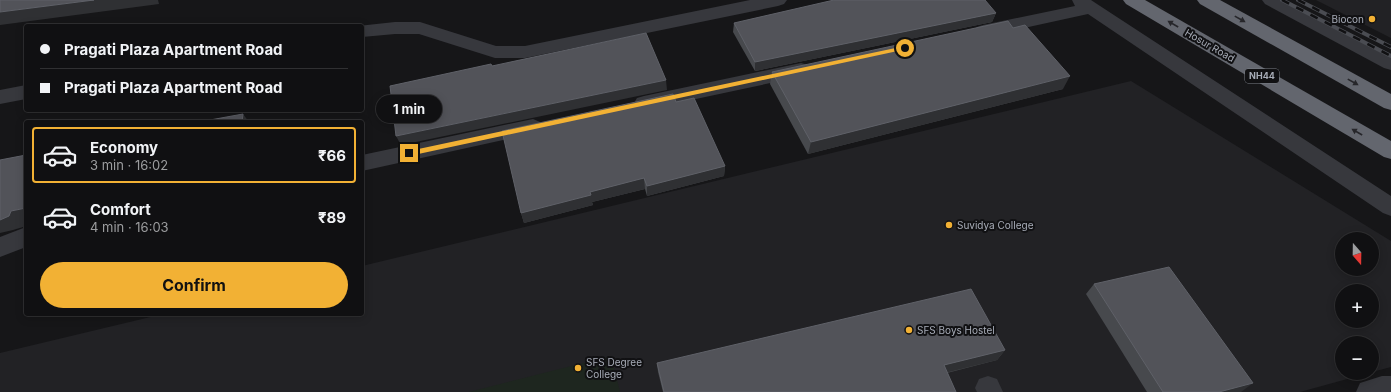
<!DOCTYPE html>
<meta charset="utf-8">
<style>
:root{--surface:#101012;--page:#19191b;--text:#f1f3f6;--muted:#9c9d9f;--line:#303032;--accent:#f2b134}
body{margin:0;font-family:Inter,sans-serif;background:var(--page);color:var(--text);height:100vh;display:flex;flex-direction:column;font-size:15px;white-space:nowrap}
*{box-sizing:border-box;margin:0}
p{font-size:13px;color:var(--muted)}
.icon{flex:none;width:22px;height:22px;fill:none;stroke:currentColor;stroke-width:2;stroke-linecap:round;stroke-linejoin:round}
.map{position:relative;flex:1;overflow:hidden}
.drawer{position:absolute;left:24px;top:120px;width:340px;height:196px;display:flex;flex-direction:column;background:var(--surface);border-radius:4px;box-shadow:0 2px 10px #0003,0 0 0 1px var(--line)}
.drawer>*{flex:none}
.guide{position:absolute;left:24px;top:24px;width:340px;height:88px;border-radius:4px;box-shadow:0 2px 10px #0003,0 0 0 1px var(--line);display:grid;align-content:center;height:88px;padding:0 16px;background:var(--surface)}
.needle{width:26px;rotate:160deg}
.buttons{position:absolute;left:1335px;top:232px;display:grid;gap:8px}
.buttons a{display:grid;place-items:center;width:44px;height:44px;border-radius:50%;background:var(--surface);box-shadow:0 2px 10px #0003,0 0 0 1px var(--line);font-size:20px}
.end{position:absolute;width:18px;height:18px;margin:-9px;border:5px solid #f2b134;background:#111;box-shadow:0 0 0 2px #111}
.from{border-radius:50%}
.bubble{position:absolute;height:28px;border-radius:14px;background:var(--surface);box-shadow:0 2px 10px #0003,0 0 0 1px var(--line);font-size:13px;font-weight:700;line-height:28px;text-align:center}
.guide b{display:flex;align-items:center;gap:14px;height:38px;font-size:15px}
.guide b+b{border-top:1px solid var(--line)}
.guide i{width:10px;height:10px;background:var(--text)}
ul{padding:7px 0 0;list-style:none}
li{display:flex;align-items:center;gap:12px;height:56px;margin:0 8px 6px;padding:0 8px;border:2px solid transparent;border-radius:4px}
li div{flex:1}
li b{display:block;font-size:15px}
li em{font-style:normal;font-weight:700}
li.selected{border-color:var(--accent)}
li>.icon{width:36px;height:36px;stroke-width:1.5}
.cta{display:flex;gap:8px;margin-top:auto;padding:8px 16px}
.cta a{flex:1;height:46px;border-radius:24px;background:var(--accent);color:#111;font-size:16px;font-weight:700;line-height:46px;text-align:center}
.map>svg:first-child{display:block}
.built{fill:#222225;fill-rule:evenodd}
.green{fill:#1e261f}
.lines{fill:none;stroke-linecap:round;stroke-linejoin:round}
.minor{fill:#37383d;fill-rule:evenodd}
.highway{fill:#63666e;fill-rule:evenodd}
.rail-casing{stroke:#4a4c52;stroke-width:4}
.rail{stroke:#111113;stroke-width:2.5;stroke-dasharray:8;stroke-linecap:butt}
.wall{fill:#47494d}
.shaded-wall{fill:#2f3033}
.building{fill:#525359;stroke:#5f6168}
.oneway{fill:#26262a}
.route{fill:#f2b134}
.poi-dot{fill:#f2b134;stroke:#111113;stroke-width:1.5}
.labels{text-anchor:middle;stroke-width:4;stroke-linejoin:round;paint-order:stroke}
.shield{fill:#111113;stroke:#7b7e86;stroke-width:1}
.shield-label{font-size:9px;font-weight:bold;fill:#a8adb8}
.poi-label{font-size:10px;fill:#a8adb8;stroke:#111113;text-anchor:start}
.street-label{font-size:10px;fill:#a8adb8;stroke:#111113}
</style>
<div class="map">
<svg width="1391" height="392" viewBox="0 0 1391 392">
<rect width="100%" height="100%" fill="#161618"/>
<!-- built -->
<g class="built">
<polygon points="1316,0 1391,0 1391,38"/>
<path d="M1131,81L1391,241V367L1372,372V343H1342V373H1369L1300,392H0V353L163,314H362V266ZM1342,239H1372V269H1342ZM1342,291H1372V321H1342Z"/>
</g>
<!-- green -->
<polygon class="green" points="611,356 620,392 469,392"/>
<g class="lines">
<!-- minor -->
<g class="minor">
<polygon points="750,0 787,0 784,4 778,6 525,58 495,58 419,34 395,34 362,37 362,26 358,26 395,22 420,22 496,46 525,46"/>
<polygon points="1072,0 1091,0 1097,4 1391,196 1391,216 1383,213 1088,14 983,37 977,35 974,31 977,27 983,25 1075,6"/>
<polygon points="1262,0 1285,0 1391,55 1391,70 1384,68 1265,4"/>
<polygon points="801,63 808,65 811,70 808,75 644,110 637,108 634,103 637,98 644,96"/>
<polygon points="26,85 26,99 0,104 0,90"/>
<polygon points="533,119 540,122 543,127 540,132 362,171 362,155"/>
<polygon points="26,227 26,247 0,257 0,237"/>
<polygon points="988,376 997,379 1003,392 977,392 975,388 979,379"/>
<polygon points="1382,376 1391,376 1391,392 1356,392 1360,383"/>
</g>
<!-- highway -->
<g class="highway">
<polygon points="1123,0 1145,0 1391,141 1391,159 1384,157 1126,4"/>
<polygon points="1197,0 1220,0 1391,94 1391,110 1384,108 1200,4"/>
</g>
<!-- rail casing -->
<g class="rail-casing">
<g id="rail">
<polyline points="1282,0 1391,56"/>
<polyline points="1298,0 1391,47"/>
</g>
</g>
<!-- rail -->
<use href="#rail" class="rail"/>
</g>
<!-- wall -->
<g class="wall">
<polygon points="996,13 992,22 755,71 733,32 734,23"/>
<polygon points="772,72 1063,89 808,154 770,84"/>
<polygon points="676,102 725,166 724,176 647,196 645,189 592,202 593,205 524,223 521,213"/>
<polygon points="1094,284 1241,392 1147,392 1086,294"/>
<polygon points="1005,350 997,360 947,373 956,392 663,392 658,372 657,363"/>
</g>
<!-- shaded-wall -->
<g class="shaded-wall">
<polygon points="94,0 158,0 159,4 0,25 0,12"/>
<polygon points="996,13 992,22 755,71 755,62"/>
<polygon points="1070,76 1063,89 808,154 811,142"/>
<polygon points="666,80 667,90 401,145 396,136"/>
<polygon points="243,114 249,122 242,122"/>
<polygon points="725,166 724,176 647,196 647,186"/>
<polygon points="644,178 645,189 592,202 593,205 524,223 521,213 590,192"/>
<polygon points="26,208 26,221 24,221 23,227 13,230 0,233 0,220 11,211"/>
<polygon points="1005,350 997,360 937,375 944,365"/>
<polygon points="1253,383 1241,392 1219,392"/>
</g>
<!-- building -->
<g class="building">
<polygon points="0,0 94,0 0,12"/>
<polygon points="834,0 985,0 996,13 755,62 734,23"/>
<polygon points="1008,21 1013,28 1025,25 1070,76 811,142 772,72"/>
<polygon points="646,33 666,80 396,136 390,86 491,64 492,66"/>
<polygon points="673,94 676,102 694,98 725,166 647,186 644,178 590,192 591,195 521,213 502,131"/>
<polygon points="243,114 242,122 199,122"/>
<polygon points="26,155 26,208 11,211 9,216 0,220 0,160"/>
<polygon points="1169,267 1253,383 1219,392 1163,392 1094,284"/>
<polygon points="971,289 1005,350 944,365 956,392 664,392 657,363"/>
</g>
<!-- one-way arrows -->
<defs><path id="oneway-solid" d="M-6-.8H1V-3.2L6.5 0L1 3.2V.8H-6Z"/></defs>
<g class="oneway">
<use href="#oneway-solid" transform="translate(1240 19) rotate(29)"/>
<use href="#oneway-solid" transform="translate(1173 24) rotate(-150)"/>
<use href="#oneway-solid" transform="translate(1353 82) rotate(29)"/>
<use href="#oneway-solid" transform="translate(1357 132) rotate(-150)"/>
</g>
<!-- route -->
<polygon class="route" points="905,46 907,46 907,49 409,156 405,153 409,151"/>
<!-- markers -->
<g class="poi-dot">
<circle cx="1372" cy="19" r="4"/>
<circle cx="949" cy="225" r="4"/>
<circle cx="909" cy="330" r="4"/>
<circle cx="578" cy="368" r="4"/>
</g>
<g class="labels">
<!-- shield labels -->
<rect class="shield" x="1245" y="69" width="34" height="14" rx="3"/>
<g class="shield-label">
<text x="1262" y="79">NH44</text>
</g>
<!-- poi labels -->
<g class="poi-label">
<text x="1364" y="23" text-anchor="end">Biocon</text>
<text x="957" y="229">Suvidya College</text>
<text x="917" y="334">SFS Boys Hostel</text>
<text x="586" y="366">SFS Degree<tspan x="586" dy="12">College</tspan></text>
</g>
<!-- street labels -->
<g class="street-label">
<text transform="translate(1210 45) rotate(30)" y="4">Hosur Road</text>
</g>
</g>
</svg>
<div class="buttons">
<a><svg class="needle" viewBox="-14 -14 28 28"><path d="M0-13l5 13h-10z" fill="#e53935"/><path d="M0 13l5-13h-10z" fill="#9c9d9f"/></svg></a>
<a>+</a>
<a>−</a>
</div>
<i class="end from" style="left:905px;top:48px"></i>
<i class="end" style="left:409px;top:153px"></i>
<div class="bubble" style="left:376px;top:95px;width:66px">1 min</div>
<div class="guide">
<b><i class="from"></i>Pragati Plaza Apartment Road</b>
<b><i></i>Pragati Plaza Apartment Road</b>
</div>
<section class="drawer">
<ul>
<li class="selected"><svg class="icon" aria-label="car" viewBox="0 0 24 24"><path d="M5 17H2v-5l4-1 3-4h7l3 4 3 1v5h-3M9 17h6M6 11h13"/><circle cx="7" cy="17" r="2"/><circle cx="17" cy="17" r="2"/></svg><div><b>Economy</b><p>3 min · 16:02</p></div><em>₹66</em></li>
<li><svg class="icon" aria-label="car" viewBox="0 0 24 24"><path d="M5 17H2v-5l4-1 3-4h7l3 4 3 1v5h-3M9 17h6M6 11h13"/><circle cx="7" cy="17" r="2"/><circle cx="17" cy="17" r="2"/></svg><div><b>Comfort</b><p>4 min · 16:03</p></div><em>₹89</em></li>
</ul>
<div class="cta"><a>Confirm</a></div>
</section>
</div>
